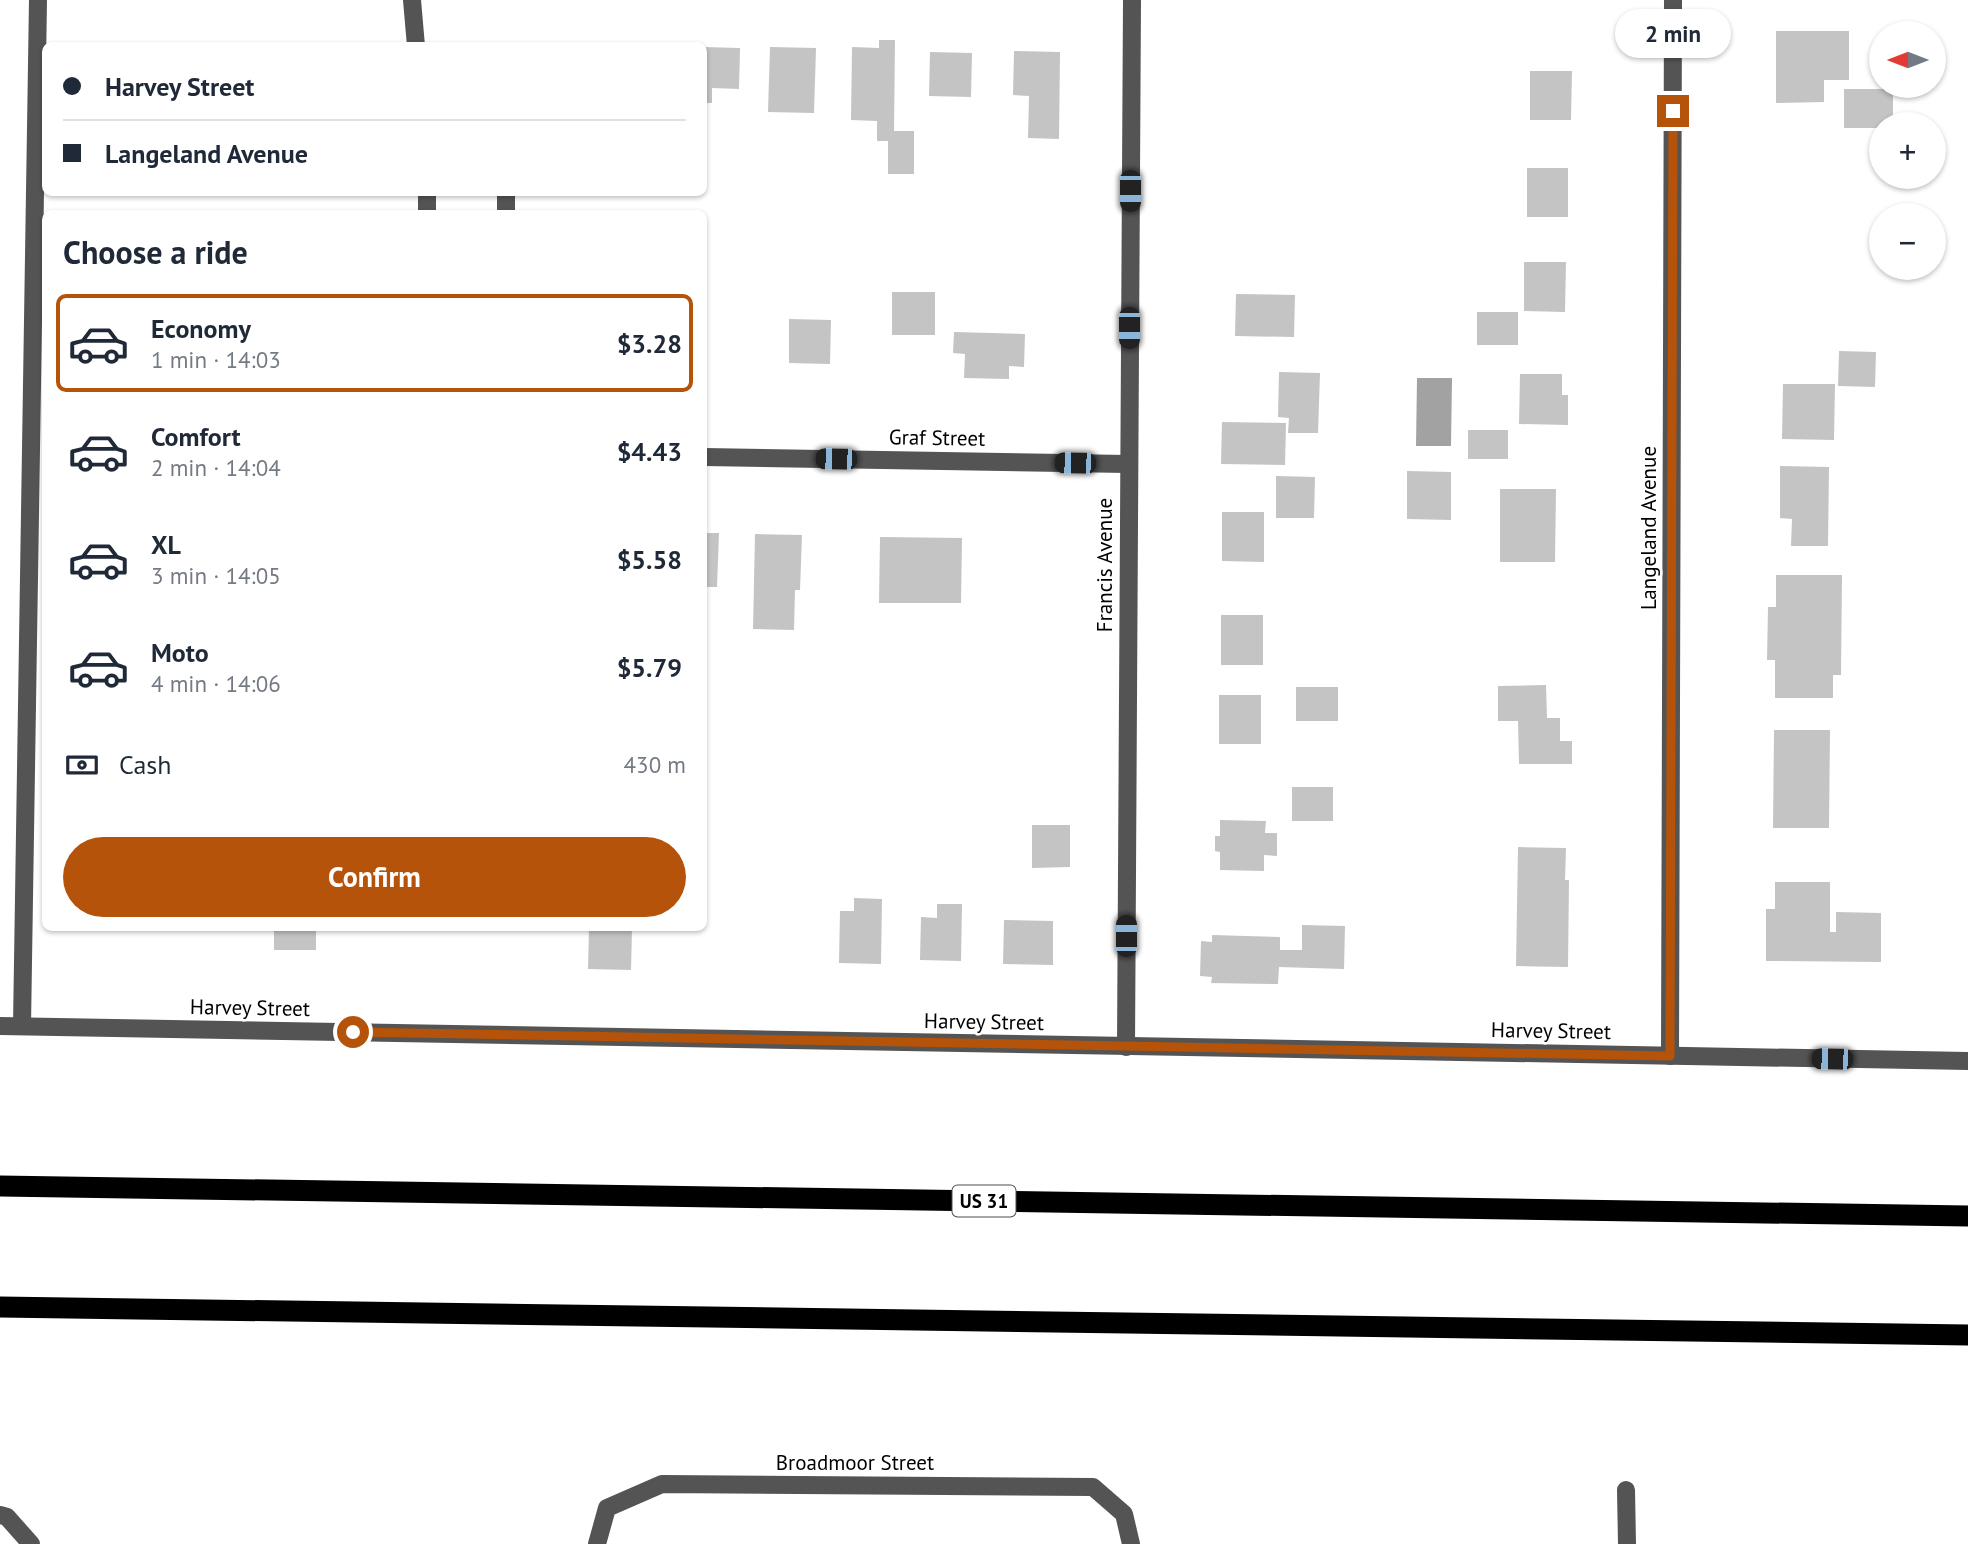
<!DOCTYPE html>
<meta charset="utf-8">
<style>
:root{--surface:#fff;--page:#f2f2f3;--text:#1f2937;--muted:#747a83;--line:#e0e1e3;--accent:#b45309}
body{margin:0;font-family:"PT Sans",sans-serif;background:var(--page);color:var(--text);height:100vh;display:flex;flex-direction:column;font-size:26px;white-space:nowrap}
*{box-sizing:border-box;margin:0}
p{font-size:23px;color:var(--muted)}
.icon{flex:none;width:38px;height:38px;fill:none;stroke:currentColor;stroke-width:2;stroke-linecap:round;stroke-linejoin:round}
.map{position:relative;flex:1;overflow:hidden}
.side{position:absolute;left:42px;top:210px;width:665px;height:721px;display:flex;flex-direction:column;background:var(--surface);border-radius:10px;box-shadow:0 2px 5px #0004}
.side>*{flex:none}
.guide{position:absolute;left:42px;top:42px;width:665px;height:154px;border-radius:10px;box-shadow:0 2px 5px #0004;display:grid;align-content:center;height:154px;padding:0 21px;background:var(--surface)}
.needle{width:46px;rotate:270deg}
.fabs{position:absolute;left:1869px;top:21px;display:grid;gap:14px}
.fabs a{display:grid;place-items:center;width:77px;height:77px;border-radius:50%;background:var(--surface);box-shadow:0 2px 5px #0004;font-size:35px}
.end{position:absolute;width:32px;height:32px;margin:-16px;border:9px solid #b45309;background:#fff;box-shadow:0 0 0 4px #fff}
.from{border-radius:50%}
.bubble{position:absolute;height:49px;border-radius:24px;background:var(--surface);box-shadow:0 2px 5px #0004;font-size:23px;font-weight:600;line-height:49px;text-align:center}
.car{position:absolute;width:21px;height:42px;margin:-21px -10px;border-radius:9px;box-shadow:0 0 5px 2px #0007;background:linear-gradient(#222 24%,#8ab4d8 0 40%,#222 0 76%,#8ab4d8 0 86%,#222 0)}
.guide b{display:flex;align-items:center;gap:24px;height:66px;font-size:26px}
.guide b+b{border-top:2px solid var(--line)}
.guide i{width:18px;height:18px;background:var(--text)}
ul{padding:0;list-style:none}
li{display:flex;align-items:center;gap:21px;height:98px;margin:0 14px 10px;padding:0 7px;border:4px solid transparent;border-radius:10px}
li div{flex:1}
li b{display:block;font-size:26px}
li em{font-style:normal;font-weight:600}
li.selected{border-color:var(--accent)}
li>.icon{width:63px;height:63px;stroke-width:1.5}
h2{padding:0 21px;font-size:32px;line-height:84px}
.pay{display:flex;align-items:center;gap:18px;height:77px;padding:0 21px;font-size:26px}
.pay p{margin-inline-start:auto}
.primary-button{display:flex;gap:14px;margin-top:auto;padding:14px 21px}
.primary-button a{flex:1;height:80px;border-radius:42px;background:var(--accent);color:#fff;font-size:28px;font-weight:600;line-height:80px;text-align:center}
.map>svg:first-child{display:block}
.water{fill:#a2a2a2}
.building{fill:#c4c4c4}
.lines{fill:none;stroke-linecap:round;stroke-linejoin:round}
.minor{stroke:#545454;stroke-width:18}
.highway{stroke:#000;stroke-width:21}
.route{stroke:#b45309;stroke-width:9}
.labels{text-anchor:middle;stroke-width:5;stroke-linejoin:round;paint-order:stroke}
.shield{fill:#fff;stroke:#4c4c4c;stroke-width:2}
.shield-label{font-size:19px;font-weight:bold;fill:#000}
.street-label{font-size:21px;fill:#000;stroke:#fff}
</style>
<div class="map">
<svg width="1968" height="1544" viewBox="0 0 1968 1544">
<rect width="100%" height="100%" fill="#fff"/>
<!-- water -->
<polygon class="water" points="1417,378 1452,378 1451,446 1416,446"/>
<!-- building -->
<g class="building">
<polygon points="1776,31 1849,31 1849,80 1824,80 1824,102 1776,103"/>
<polygon points="879,40 895,40 894,131 914,131 914,174 888,174 888,141 877,141 877,121 851,120 852,47 879,48"/>
<polygon points="704,47 740,48 739,89 712,88 712,103 704,103"/>
<polygon points="770,47 816,48 814,113 768,112"/>
<polygon points="1014,51 1060,52 1059,139 1028,138 1029,96 1013,95"/>
<polygon points="930,52 972,53 971,97 929,96"/>
<polygon points="1530,71 1572,71 1571,120 1530,120"/>
<polygon points="1844,89 1893,89 1893,124 1881,124 1881,128 1844,128"/>
<rect x="1527" y="168" width="41" height="49"/>
<polygon points="1524,262 1566,262 1565,312 1524,311"/>
<rect x="892" y="292" width="43" height="43"/>
<polygon points="1236,294 1295,295 1294,337 1235,336"/>
<rect x="1477" y="312" width="41" height="33"/>
<polygon points="789,319 831,320 830,364 789,363"/>
<polygon points="954,332 1025,334 1024,367 1009,366 1009,379 964,378 965,354 953,353"/>
<polygon points="1839,351 1876,352 1875,387 1838,386"/>
<polygon points="1279,372 1320,373 1318,433 1288,433 1289,418 1278,417"/>
<polygon points="1520,374 1562,374 1562,395 1568,395 1568,425 1519,424"/>
<polygon points="1783,384 1835,384 1834,440 1782,439"/>
<polygon points="1222,422 1286,423 1285,465 1221,464"/>
<rect x="1468" y="430" width="40" height="29"/>
<polygon points="1780,466 1829,467 1828,546 1791,546 1792,519 1780,518"/>
<polygon points="1407,471 1451,472 1451,520 1407,519"/>
<polygon points="1276,476 1315,477 1314,518 1276,518"/>
<polygon points="1500,489 1556,489 1555,562 1500,562"/>
<polygon points="1222,512 1264,512 1264,562 1222,561"/>
<polygon points="704,533 719,533 717,587 704,587"/>
<polygon points="755,534 802,535 800,590 795,590 794,630 753,629"/>
<polygon points="880,537 962,538 961,603 879,603"/>
<polygon points="1776,575 1842,575 1841,675 1833,675 1833,698 1775,698 1775,660 1767,660 1768,607 1776,607"/>
<rect x="1221" y="615" width="42" height="50"/>
<polygon points="1546,685 1547,718 1560,718 1560,741 1572,741 1572,764 1519,764 1518,721 1498,721 1498,686"/>
<rect x="1296" y="687" width="42" height="34"/>
<rect x="1219" y="695" width="42" height="49"/>
<polygon points="1774,730 1830,730 1829,828 1773,828"/>
<rect x="1292" y="787" width="41" height="34"/>
<polygon points="1220,820 1266,821 1265,833 1277,833 1277,856 1264,855 1264,871 1220,870 1220,852 1215,851 1215,836 1220,836"/>
<polygon points="1032,825 1070,825 1070,867 1032,868"/>
<polygon points="1518,847 1566,848 1565,880 1569,880 1568,967 1516,966"/>
<polygon points="1775,882 1830,882 1830,932 1836,932 1836,912 1881,913 1881,962 1766,961 1766,909 1775,909"/>
<polygon points="854,898 882,899 881,964 839,963 840,911 854,911"/>
<polygon points="937,904 962,904 961,961 920,960 921,917 937,918"/>
<polygon points="1004,920 1053,921 1053,965 1003,964"/>
<polygon points="1302,925 1345,926 1344,969 1279,967 1278,984 1211,983 1212,977 1200,976 1201,941 1212,942 1212,935 1280,937 1280,950 1302,950"/>
<rect x="274" y="928" width="42" height="22"/>
<polygon points="589,928 632,928 631,970 588,969"/>
</g>
<g class="lines">
<!-- minor -->
<g class="minor">
<polyline points="412,0 416,46"/>
<polyline points="427,214 427,192"/>
<polyline points="506,214 506,192"/>
<polyline points="704,457 1128,464"/>
<polyline points="0,1026 1968,1061"/>
<polyline points="22,1026 38,0"/>
<polyline points="1126,1047 1132,0"/>
<polyline points="1670,1056 1673,0"/>
<polyline points="1626,1490 1627,1544"/>
<polyline points="0,1515 7,1517 31,1544"/>
<polyline points="597,1544 607,1508 662,1484 1093,1487 1124,1514 1131,1544"/>
</g>
<!-- highway -->
<g class="highway">
<polyline points="0,1186 1968,1216"/>
<polyline points="0,1307 1968,1335"/>
</g>
</g>
<g class="lines">
<!-- route -->
<polyline class="route" points="353,1032 1670,1056 1673,111"/>
</g>
<g class="labels">
<!-- shield labels -->
<rect class="shield" x="952.5" y="1185.5" width="63" height="31" rx="5"/>
<g class="shield-label">
<text x="984" y="1208">US 31</text>
</g>
<!-- street labels -->
<g class="street-label">
<text transform="translate(937 438) rotate(1)" y="7">Graf Street</text>
<text transform="translate(1649 528) rotate(-90)" y="7">Langeland Avenue</text>
<text transform="translate(1105 565) rotate(-90)" y="7">Francis Avenue</text>
<text transform="translate(250 1008) rotate(1)" y="7">Harvey Street</text>
<text transform="translate(984 1022) rotate(1)" y="7">Harvey Street</text>
<text transform="translate(1551 1031) rotate(1)" y="7">Harvey Street</text>
<text x="855" y="1470">Broadmoor Street</text>
</g>
</g>
</svg>
<div class="fabs">
<a><svg class="needle" viewBox="-14 -14 28 28"><path d="M0-13l5 13h-10z" fill="#e53935"/><path d="M0 13l5-13h-10z" fill="#747a83"/></svg></a>
<a>+</a>
<a>−</a>
</div>
<i class="end from" style="left:353px;top:1032px"></i>
<i class="end" style="left:1673px;top:111px"></i>
<div class="bubble" style="left:1615px;top:9px;width:116px">2 min</div>
<i class="car" style="left:1130px;top:191px;rotate:180deg"></i>
<i class="car" style="left:1129px;top:328px;rotate:180deg"></i>
<i class="car" style="left:836px;top:459px;rotate:271deg"></i>
<i class="car" style="left:1075px;top:463px;rotate:271deg"></i>
<i class="car" style="left:1126px;top:936px;rotate:0deg"></i>
<i class="car" style="left:1832px;top:1059px;rotate:271deg"></i>
<div class="guide">
<b><i class="from"></i>Harvey Street</b>
<b><i></i>Langeland Avenue</b>
</div>
<section class="side">
<h2>Choose a ride</h2>
<ul>
<li class="selected"><svg class="icon" aria-label="car" viewBox="0 0 24 24"><path d="M5 17H2v-5l4-1 3-4h7l3 4 3 1v5h-3M9 17h6M6 11h13"/><circle cx="7" cy="17" r="2"/><circle cx="17" cy="17" r="2"/></svg><div><b>Economy</b><p>1 min · 14:03</p></div><em>$3.28</em></li>
<li><svg class="icon" aria-label="car" viewBox="0 0 24 24"><path d="M5 17H2v-5l4-1 3-4h7l3 4 3 1v5h-3M9 17h6M6 11h13"/><circle cx="7" cy="17" r="2"/><circle cx="17" cy="17" r="2"/></svg><div><b>Comfort</b><p>2 min · 14:04</p></div><em>$4.43</em></li>
<li><svg class="icon" aria-label="car" viewBox="0 0 24 24"><path d="M5 17H2v-5l4-1 3-4h7l3 4 3 1v5h-3M9 17h6M6 11h13"/><circle cx="7" cy="17" r="2"/><circle cx="17" cy="17" r="2"/></svg><div><b>XL</b><p>3 min · 14:05</p></div><em>$5.58</em></li>
<li><svg class="icon" aria-label="car" viewBox="0 0 24 24"><path d="M5 17H2v-5l4-1 3-4h7l3 4 3 1v5h-3M9 17h6M6 11h13"/><circle cx="7" cy="17" r="2"/><circle cx="17" cy="17" r="2"/></svg><div><b>Moto</b><p>4 min · 14:06</p></div><em>$5.79</em></li>
</ul>
<div class="pay"><svg class="icon" aria-label="cash" viewBox="0 0 24 24"><path d="M3 7h18v10H3z"/><circle cx="12" cy="12" r="2"/></svg>Cash<p>430 m</p></div>
<div class="primary-button"><a>Confirm</a></div>
</section>
</div>
